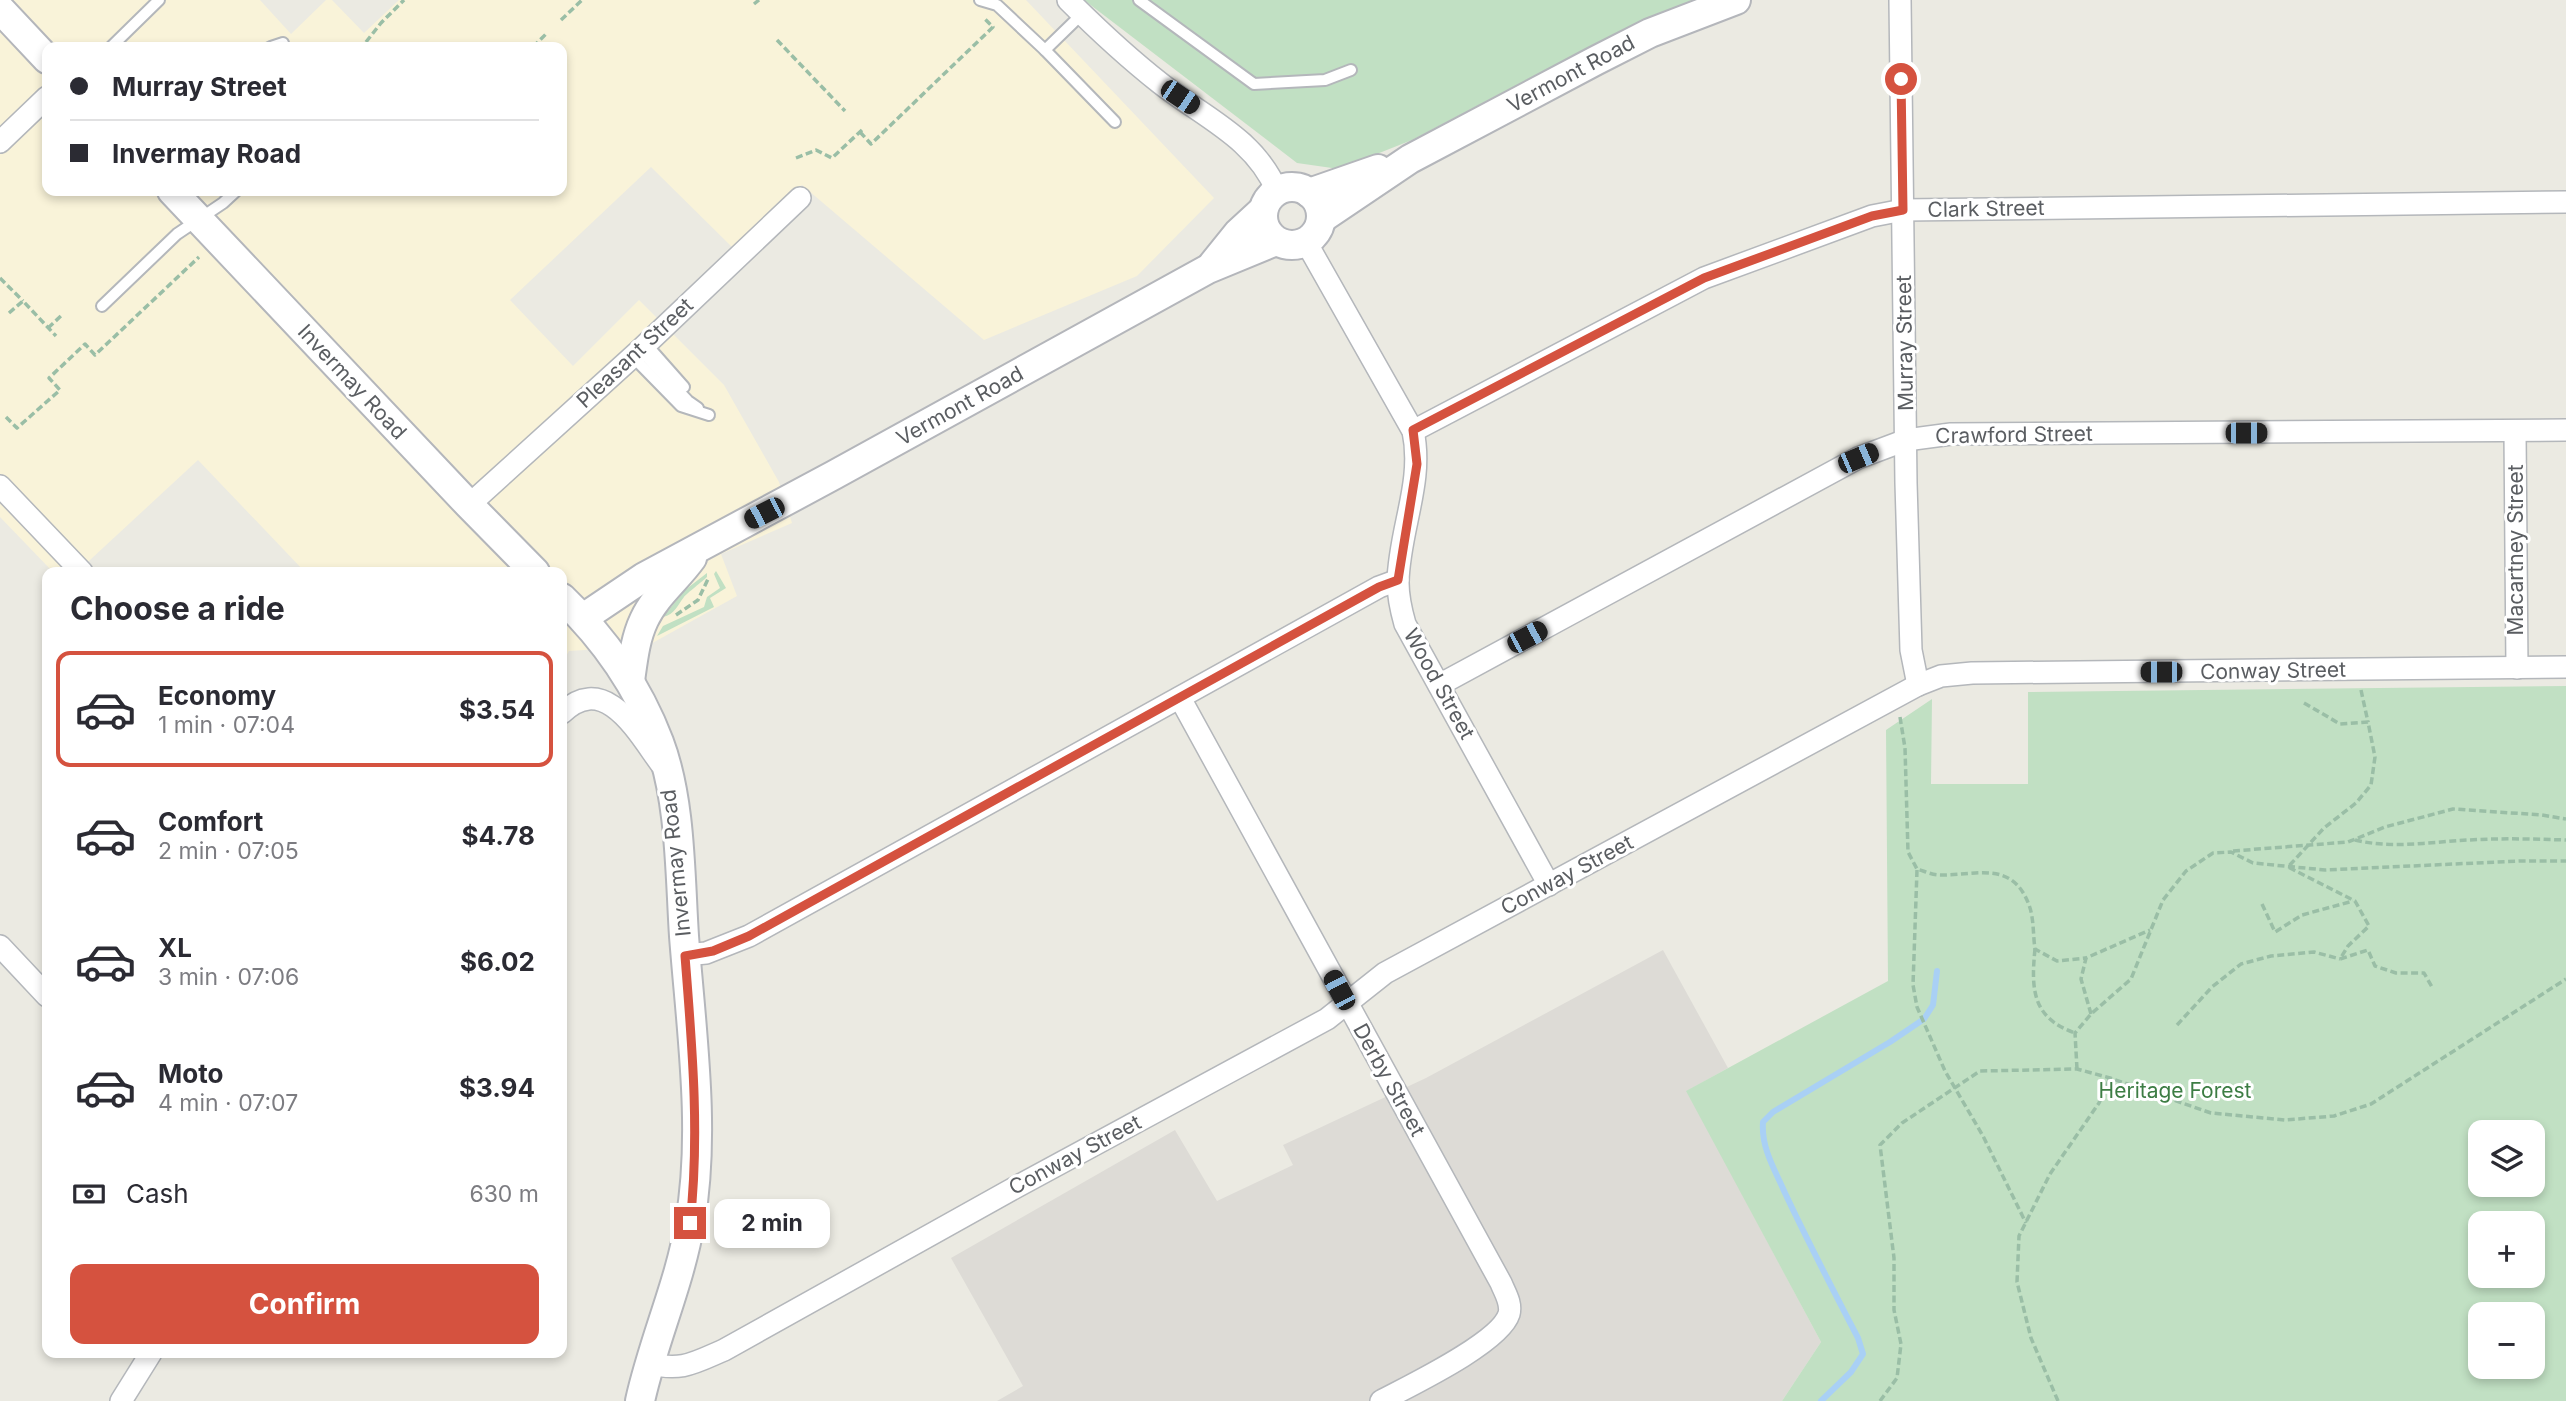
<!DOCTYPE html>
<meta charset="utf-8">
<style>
:root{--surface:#fff;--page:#f7f7f7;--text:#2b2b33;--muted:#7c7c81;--line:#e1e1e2;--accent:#d5523f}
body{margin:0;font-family:Inter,sans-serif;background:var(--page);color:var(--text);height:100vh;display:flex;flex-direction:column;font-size:26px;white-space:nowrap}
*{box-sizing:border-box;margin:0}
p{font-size:23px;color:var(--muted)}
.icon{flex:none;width:38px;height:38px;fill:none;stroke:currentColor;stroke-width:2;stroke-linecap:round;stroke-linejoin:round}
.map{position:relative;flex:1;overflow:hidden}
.side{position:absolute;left:42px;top:567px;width:525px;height:791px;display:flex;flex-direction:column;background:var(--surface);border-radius:14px;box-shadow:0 4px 10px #0003}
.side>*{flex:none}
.top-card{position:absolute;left:42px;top:42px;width:525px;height:154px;border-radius:14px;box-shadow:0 4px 10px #0003;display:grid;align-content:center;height:154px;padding:0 28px;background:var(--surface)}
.controls{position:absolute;left:2468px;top:1120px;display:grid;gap:14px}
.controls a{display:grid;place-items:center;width:77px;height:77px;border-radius:14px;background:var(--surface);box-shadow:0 4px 10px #0003;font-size:35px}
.end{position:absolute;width:32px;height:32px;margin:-16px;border:9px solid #d5523f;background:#fff;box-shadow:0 0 0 4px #fff}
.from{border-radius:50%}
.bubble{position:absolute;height:49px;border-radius:14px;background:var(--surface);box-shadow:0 4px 10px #0003;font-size:23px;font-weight:700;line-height:49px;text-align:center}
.car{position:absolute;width:21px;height:42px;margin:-21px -10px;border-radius:9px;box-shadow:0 0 5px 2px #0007;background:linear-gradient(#222 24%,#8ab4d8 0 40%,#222 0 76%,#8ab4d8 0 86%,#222 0)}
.top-card b{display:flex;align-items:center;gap:24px;height:66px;font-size:26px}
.top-card b+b{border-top:2px solid var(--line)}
.top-card i{width:18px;height:18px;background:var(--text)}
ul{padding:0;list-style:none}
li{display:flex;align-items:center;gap:21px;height:116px;margin:0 14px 10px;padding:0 14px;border:4px solid transparent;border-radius:14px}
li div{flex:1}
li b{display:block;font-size:26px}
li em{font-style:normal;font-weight:700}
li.active{border-color:var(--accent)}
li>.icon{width:63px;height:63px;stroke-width:1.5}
h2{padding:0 28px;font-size:32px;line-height:84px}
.pay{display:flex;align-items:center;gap:18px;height:77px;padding:0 28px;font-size:26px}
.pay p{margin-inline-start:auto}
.cta{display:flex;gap:14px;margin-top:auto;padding:14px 28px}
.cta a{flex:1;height:80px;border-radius:14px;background:var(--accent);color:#fff;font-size:28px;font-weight:700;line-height:80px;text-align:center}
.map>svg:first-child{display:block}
.commercial{fill:#f9f3d9;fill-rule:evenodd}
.industrial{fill:#dddbd6}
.green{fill:#c1e0c3;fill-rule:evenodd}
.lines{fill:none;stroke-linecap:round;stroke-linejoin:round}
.stream{stroke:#a9d0f5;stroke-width:6}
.lane-casing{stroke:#b4b7bb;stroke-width:14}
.street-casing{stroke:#b4b7bb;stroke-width:24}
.secondary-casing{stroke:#b4b6bb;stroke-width:32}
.path{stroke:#9abea6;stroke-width:3.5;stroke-dasharray:7 3.5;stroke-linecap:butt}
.lane{stroke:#fff;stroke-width:10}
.street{stroke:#fff;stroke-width:21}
.secondary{stroke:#fff;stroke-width:28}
.route{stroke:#d5523f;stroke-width:9}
.labels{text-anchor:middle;stroke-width:6;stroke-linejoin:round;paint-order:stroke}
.street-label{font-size:21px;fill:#5a5d61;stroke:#fff}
.park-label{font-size:21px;fill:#3d7d44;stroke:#fff}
</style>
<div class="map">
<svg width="2566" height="1401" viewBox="0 0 2566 1401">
<rect width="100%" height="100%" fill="#ebeae2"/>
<!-- commercial -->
<path class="commercial" d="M0,0H260L291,34L326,0H332L364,33L399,0H1026L1214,198L1137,276L984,340L802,185L734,249L651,167L510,300L573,366L639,300L724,385L779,482L792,523L721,554L737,596L647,646L569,651L562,663V572H305L198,460L77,572H53L0,517ZM47,47H562V191H47Z"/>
<!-- industrial -->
<polygon class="industrial" points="1663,950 1728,1068 1687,1091 1821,1342 1782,1401 997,1401 1023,1386 951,1258 1175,1130 1217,1201 1293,1165 1283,1145 1426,1078"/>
<!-- green -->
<g class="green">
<polygon points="1084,0 1724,0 1597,43 1412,140 1339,169 1297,163"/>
<polygon points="716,571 726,588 710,598 714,607 657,636 663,626 704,607 707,597 720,588 714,574"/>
<path d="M707,573V577C703,581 686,594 684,597C677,606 675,614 663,617L685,590Z"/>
<path d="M2566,686V1401H1782L1821,1342L1686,1091L1888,981L1886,730L1932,699L1931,784H2028V692ZM2480,1132H2532V1185H2480ZM2532,1223V1276H2480V1223ZM2532,1314V1367H2480V1314Z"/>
</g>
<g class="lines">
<!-- stream -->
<path class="stream" d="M1821,1401L1851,1372L1863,1354L1858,1338C1833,1290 1808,1242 1785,1193C1775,1170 1761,1148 1763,1122L1773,1112L1890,1042L1924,1019L1933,1005L1937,971"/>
<!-- lane casing -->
<g class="lane-casing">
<g id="lane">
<polyline points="980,0 997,5 1045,50 1082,14"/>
<polyline points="1139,0 1254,84 1325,80 1351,70"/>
<polyline points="111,47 159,0"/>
<polyline points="271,47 283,43"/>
<polyline points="1045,50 1115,122"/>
<polyline points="102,306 177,234 223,203 236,191"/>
<polyline points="646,344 684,387"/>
<polyline points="640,350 688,401 698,408"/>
<polyline points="633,357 681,406 709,415"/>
</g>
</g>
<!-- street casing -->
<g class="street-casing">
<g id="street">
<path d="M1068,0C1097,29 1127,57 1160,83C1203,117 1255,138 1277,191"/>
<polyline points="1900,0 1906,483 1911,650 1918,685"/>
<polyline points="0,142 47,97"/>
<path d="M1306,242L1413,431C1424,482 1399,530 1398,582C1398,596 1401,610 1405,624L1549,885"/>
<polyline points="1413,431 1704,278 1872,216 1903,210 2566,202"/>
<polyline points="2515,432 2517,668"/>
<polyline points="0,486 82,572"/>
<polyline points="469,505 640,350 800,198"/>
<polyline points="1439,685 1858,458 1906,440 1951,434 2566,430"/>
<path d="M1180,698L1501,1283C1505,1293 1512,1303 1509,1314C1500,1343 1409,1386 1381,1401"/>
<path d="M562,713C605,671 638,733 661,764"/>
<polyline points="0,946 47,996"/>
<polyline points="685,955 706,953 749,936 1379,587 1398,580"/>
<path d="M648,1363C681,1372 694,1363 724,1350L1018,1186L1327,1019L1385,973L1918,685L1941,676L1972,673L2566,667"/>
<polyline points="121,1401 151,1353"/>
</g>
</g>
<!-- secondary casing -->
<g class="secondary-casing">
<g id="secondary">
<polyline points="0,9 47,59"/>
<circle cx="1292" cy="216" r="29"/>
<polyline points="172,191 469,505 535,572"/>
<polyline points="1309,193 1378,169"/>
<polyline points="1321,219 1410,159 1595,61 1650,33 1736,0"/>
<polyline points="1213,264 1238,233 1263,210"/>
<path d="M562,598C604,638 638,687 659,742C681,800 680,875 684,936C691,1028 706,1131 690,1222C680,1283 653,1341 640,1401"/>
<polyline points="583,618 644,577 834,475 1208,269 1276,241"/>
<path d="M630,681C633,660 635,639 644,620C655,596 677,579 692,558"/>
</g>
</g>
<!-- path -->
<g class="path">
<polyline points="754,4 759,0"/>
<polyline points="561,20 582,0"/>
<polyline points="777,40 845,111"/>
<polyline points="366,42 381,23 404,0"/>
<polyline points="533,47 547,33"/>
<polyline points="860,132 871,144 993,27 984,18"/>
<polyline points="796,158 816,150 832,158 863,129"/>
<polyline points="0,278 23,301"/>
<polyline points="9,313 23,301 56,336"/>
<polyline points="48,328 62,315"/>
<polyline points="6,417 17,428 60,390 49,378 85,344 95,355 199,257"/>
<polyline points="676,615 698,600 709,577"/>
<polyline points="2361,690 2368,722"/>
<polyline points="2304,703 2340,724 2368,722 2375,757 2371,785 2356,803 2324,828 2288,867 2355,901 2369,926 2348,946 2340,959 2368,950 2375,966 2396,973 2424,973 2432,987"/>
<path d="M1900,717L1905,748L1908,852L1917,869C1924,871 1932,875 1939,875C1975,876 2012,859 2029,905C2034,918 2033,936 2035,949L2057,961L2086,958"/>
<path d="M2355,840C2391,849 2431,842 2468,840C2501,838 2534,839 2566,840"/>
<polyline points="2233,851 2348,842 2385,827 2453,809 2542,815 2566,819"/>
<polyline points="1917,870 1913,985 1917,1007 1945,1071 1983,1136 2026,1223"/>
<polyline points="2262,904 2275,932 2302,915 2353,901"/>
<path d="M2035,949C2031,989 2032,1018 2075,1033"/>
<polyline points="2091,1014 2081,979 2086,958 2150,930"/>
<polyline points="2177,1025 2212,987 2241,964 2271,956 2314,952 2340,959"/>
<polyline points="2077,1069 2075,1033 2091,1014 2131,979 2163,900 2186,871 2213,853 2231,852 2253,863 2325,870 2519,861 2566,861"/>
<polyline points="1880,1401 1897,1378 1901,1344 1894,1310 1894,1258 1880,1145 1902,1123 1980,1071 2077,1069 2110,1078 2211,1113 2285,1120 2334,1116 2371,1104 2566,979"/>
<polyline points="2058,1401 2031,1338 2017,1282 2019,1236 2050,1174 2099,1103 2110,1078"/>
</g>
<!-- lane -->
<use href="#lane" class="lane"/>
<!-- street -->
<use href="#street" class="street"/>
<!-- secondary -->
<use href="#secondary" class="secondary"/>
</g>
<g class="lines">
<!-- route -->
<path class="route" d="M690,1223C700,1134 692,1045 685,956L713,951L749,936L1379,587L1398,580L1417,464L1413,430L1704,278L1872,216L1903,210L1901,79"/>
</g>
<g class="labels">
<!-- street labels -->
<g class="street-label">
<text transform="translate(1571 74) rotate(-28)" y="7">Vermont Road</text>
<text transform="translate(1986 209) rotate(-1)" y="7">Clark Street</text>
<text transform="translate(1905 343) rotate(-91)" y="7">Murray Street</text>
<text transform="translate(635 353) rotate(-43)" y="7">Pleasant Street</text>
<text transform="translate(352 382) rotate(47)" y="7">Invermay Road</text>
<text transform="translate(960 406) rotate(-29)" y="7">Vermont Road</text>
<text transform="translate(2014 435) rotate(-1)" y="7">Crawford Street</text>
<text transform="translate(2516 550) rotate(-90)" y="7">Macartney Street</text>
<text transform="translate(2273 671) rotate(-1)" y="7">Conway Street</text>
<text transform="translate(1439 684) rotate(61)" y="7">Wood Street</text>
<text transform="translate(676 863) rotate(-96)" y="7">Invermay Road</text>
<text transform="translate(1567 875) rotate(-28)" y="7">Conway Street</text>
<text transform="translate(1389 1080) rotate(61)" y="7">Derby Street</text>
<text transform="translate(1075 1155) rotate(-28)" y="7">Conway Street</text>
</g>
<!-- park labels -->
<g class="park-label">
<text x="2175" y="1098">Heritage Forest</text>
</g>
</g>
</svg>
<div class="controls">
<a><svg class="icon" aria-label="layers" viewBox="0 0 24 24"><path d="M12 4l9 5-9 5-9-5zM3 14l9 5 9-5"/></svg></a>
<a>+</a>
<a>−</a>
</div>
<i class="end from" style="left:1901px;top:79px"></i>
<i class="end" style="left:690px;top:1223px"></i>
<div class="bubble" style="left:714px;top:1199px;width:116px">2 min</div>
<i class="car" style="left:1180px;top:97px;rotate:124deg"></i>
<i class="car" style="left:2246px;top:433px;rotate:90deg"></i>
<i class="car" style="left:1858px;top:458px;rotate:67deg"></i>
<i class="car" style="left:764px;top:513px;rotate:243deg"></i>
<i class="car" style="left:1527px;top:637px;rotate:62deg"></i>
<i class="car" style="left:2161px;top:672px;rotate:270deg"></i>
<i class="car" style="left:1339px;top:990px;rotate:332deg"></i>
<div class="top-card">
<b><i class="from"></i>Murray Street</b>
<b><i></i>Invermay Road</b>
</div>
<section class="side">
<h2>Choose a ride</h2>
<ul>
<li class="active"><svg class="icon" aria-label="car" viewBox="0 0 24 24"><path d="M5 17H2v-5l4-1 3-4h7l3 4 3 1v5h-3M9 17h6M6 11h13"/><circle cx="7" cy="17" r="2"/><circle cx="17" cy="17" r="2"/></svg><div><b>Economy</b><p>1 min · 07:04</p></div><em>$3.54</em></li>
<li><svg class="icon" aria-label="car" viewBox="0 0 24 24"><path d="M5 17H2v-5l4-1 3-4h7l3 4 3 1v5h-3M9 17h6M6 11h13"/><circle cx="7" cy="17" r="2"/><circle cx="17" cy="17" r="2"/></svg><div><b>Comfort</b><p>2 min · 07:05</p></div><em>$4.78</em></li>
<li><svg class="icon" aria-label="car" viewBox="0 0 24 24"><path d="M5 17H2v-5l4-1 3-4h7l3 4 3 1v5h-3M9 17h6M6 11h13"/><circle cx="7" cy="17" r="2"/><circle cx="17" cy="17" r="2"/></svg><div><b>XL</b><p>3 min · 07:06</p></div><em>$6.02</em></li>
<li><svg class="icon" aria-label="car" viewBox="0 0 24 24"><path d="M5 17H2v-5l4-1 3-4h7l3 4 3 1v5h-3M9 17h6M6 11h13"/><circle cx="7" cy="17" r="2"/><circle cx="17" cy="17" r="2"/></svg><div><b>Moto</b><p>4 min · 07:07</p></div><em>$3.94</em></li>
</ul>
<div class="pay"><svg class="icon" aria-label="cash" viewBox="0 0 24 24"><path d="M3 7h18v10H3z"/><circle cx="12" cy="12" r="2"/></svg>Cash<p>630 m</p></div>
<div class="cta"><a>Confirm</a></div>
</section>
</div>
